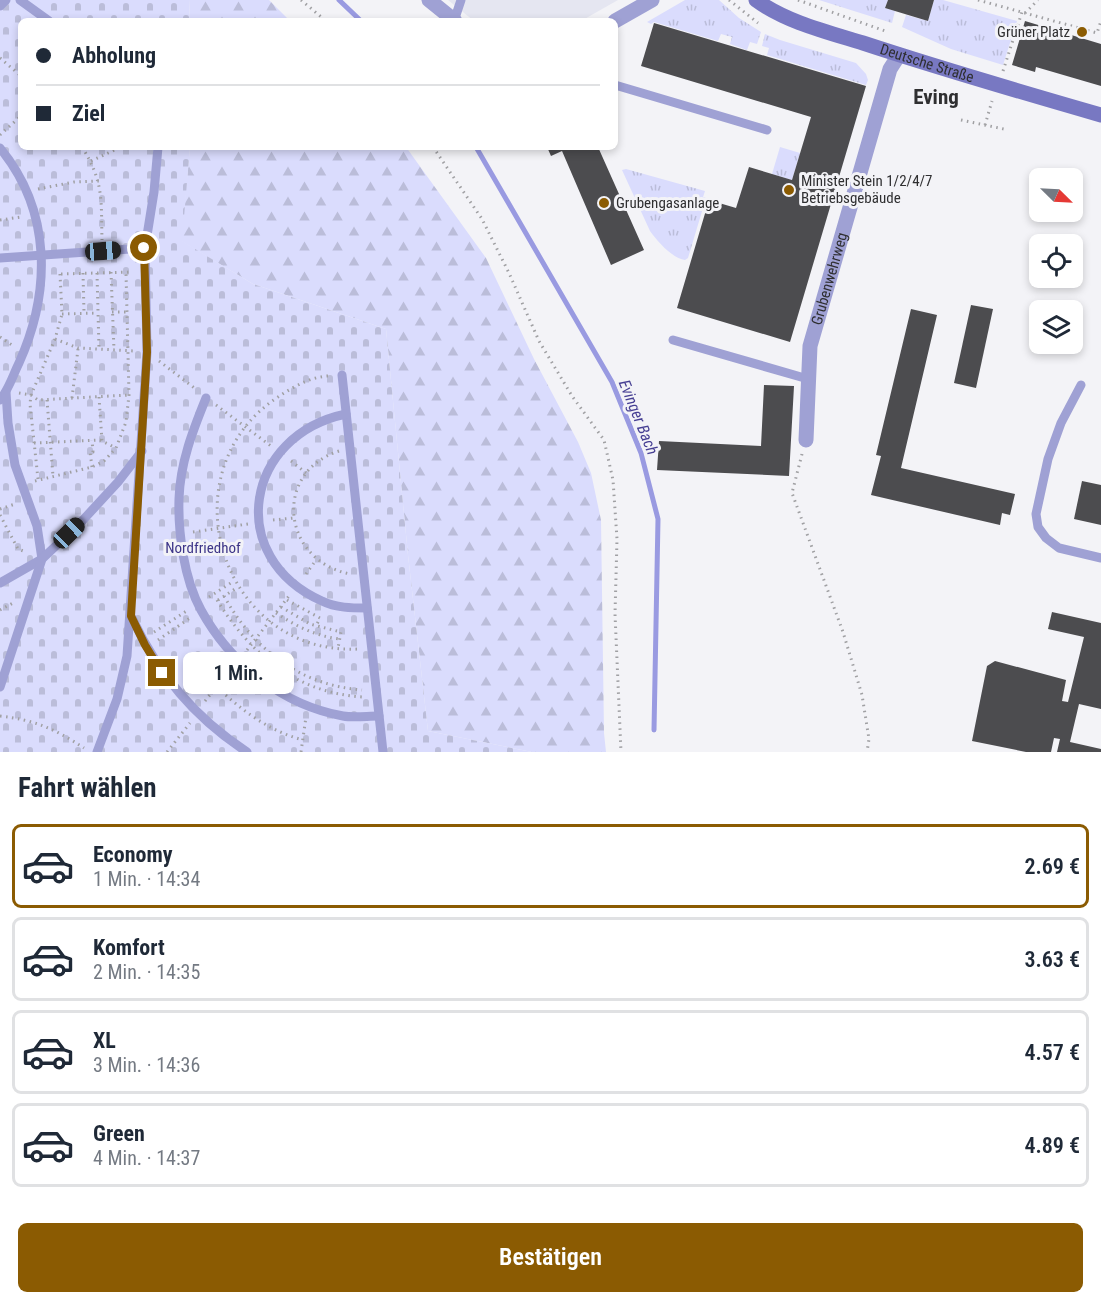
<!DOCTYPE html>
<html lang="de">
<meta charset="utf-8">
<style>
:root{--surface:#fff;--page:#f6f6f7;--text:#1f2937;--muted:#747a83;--line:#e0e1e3;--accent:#8b5b02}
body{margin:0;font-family:"Roboto Condensed",sans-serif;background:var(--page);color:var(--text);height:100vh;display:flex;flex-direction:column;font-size:22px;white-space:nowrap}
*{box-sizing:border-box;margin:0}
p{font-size:20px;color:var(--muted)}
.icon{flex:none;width:33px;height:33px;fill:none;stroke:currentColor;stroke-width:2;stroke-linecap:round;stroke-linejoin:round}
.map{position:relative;height:752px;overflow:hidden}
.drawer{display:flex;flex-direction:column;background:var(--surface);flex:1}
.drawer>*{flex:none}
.guide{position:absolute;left:18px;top:18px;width:600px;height:132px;border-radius:9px;box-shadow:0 3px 9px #0003;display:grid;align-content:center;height:132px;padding:0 18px;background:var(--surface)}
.needle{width:39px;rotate:114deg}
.fabs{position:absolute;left:1029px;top:168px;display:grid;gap:12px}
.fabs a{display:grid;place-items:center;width:54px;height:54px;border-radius:9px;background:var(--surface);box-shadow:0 3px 9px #0003;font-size:30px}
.end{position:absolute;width:27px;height:27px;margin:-14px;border:8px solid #8b5b02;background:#fff;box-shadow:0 0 0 3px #fff}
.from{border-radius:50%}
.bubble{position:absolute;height:42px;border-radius:9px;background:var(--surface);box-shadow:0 3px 9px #0003;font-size:20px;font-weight:600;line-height:42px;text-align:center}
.car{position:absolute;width:18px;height:36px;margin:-18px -9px;border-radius:8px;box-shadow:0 0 4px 2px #0007;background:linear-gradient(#222 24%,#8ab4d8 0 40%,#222 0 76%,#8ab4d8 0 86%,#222 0)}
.guide b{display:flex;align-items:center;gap:21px;height:57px;font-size:22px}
.guide b+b{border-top:2px solid var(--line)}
.guide i{width:15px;height:15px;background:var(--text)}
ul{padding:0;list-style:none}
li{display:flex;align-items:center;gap:18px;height:84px;margin:0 12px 9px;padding:0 6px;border:3px solid var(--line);border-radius:9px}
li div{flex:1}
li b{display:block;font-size:22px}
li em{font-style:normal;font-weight:600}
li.selected{border-color:var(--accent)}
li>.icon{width:54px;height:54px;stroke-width:1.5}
h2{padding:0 18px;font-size:27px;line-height:72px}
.button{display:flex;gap:12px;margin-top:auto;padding:12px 18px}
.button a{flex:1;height:69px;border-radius:9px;background:var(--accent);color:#fff;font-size:24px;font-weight:600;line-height:69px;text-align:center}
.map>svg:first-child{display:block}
.built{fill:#e5e6f1}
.grass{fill:url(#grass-tufts)}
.forest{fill:url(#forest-firs)}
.cemetery{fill:url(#cemetery-stones)}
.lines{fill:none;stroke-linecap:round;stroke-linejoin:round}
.stream{stroke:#999ae1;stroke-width:5}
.building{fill:#4c4c4f}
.path{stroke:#a0a0a3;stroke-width:3;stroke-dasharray:1.5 4.5;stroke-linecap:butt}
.lane{stroke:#9fa1d4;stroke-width:9}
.street{stroke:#9fa1d4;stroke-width:15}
.secondary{stroke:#7878c2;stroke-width:15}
.route{stroke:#8b5b02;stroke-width:8}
.poi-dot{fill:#8b5b02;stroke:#f3f3f7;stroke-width:2}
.labels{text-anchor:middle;stroke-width:6;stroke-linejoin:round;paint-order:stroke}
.poi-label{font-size:15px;fill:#2f2f31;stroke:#f3f3f7;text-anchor:start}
.street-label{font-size:15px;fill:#2f2f31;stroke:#f3f3f7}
.park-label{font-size:15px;fill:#3d3588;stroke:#f3f3f7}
.water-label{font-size:16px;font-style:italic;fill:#463f93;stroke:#f3f3f7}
.district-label{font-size:21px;font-weight:bold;fill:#2f2f31;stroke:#f3f3f7}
</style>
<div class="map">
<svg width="1101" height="752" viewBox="0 0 1101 752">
<defs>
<pattern id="grass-tufts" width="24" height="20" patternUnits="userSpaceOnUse" patternTransform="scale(1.5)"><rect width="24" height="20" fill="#dadcfd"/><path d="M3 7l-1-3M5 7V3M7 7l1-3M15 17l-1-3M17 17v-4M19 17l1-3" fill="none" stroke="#bbbdd9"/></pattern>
<pattern id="forest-firs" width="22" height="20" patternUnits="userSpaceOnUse" patternTransform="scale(1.5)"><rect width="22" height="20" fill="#dadcfd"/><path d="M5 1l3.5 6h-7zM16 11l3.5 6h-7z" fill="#bbbdd9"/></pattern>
<pattern id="cemetery-stones" width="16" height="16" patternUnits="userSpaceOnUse" patternTransform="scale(1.5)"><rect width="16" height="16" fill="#dadcfd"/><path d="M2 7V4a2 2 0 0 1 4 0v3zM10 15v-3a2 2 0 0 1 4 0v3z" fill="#bbbdd9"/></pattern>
</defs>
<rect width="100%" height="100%" fill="#f3f3f7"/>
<!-- built -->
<polygon class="built" points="448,0 618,0 581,21 474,21"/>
<!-- grass -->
<g class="grass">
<polygon points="685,0 719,0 739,18 761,32 757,44 750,42 747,50 730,44 732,37 721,34 718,41 654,22 651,24 647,22"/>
<polygon points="819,0 888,0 885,8 895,11 892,23"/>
<polygon points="934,0 943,0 1017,21 1003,65 951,49 902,27 906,15 928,21"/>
<polygon points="765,34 780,40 856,63 866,74 868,80 866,85 767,55 769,48 762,46"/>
<polygon points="780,147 800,153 792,180 772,174"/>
<path d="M626,169L705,191L703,197L706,198L688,258L685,260C672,258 658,242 650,231L622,170Z"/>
</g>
<!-- forest -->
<g class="forest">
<polygon points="189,0 269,0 290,21 190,21"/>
<polygon points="190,147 406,147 486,258 534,359 578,442 591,473 601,520 604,733 606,752 532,752 428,731 408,555 386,329 253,284 181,241"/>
</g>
<!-- cemetery -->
<polygon class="cemetery" points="0,0 189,0 190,21 21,21 21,147 190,147 182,241 253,284 386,329 408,555 428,731 532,752 0,752"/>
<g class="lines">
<!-- stream -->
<g class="stream">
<polyline points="339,0 361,21"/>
<polyline points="476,147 612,382 641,453 658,519 654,730"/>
</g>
</g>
<!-- building -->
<g class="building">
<polygon points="888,0 934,0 928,21 885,8"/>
<polygon points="1025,21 1101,44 1101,86 1036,67 1035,72 1012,65"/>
<polygon points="654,23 866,86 790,342 677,308 709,200 736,208 749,167 792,180 811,117 641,66"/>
<polygon points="547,147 598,147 644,250 611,265 562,151 551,156"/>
<polygon points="971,305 993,309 976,388 954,383"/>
<polygon points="911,309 937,315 901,468 1015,494 1010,515 1002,513 1000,525 871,495 881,456 876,455"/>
<polygon points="764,385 794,386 789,476 657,470 659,441 761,446"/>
<polygon points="1082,481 1101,485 1101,525 1074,519"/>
<polygon points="1052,612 1101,623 1101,709 1079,704 1070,742 1101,749 1101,752 1057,752 1060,739 1054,738 1051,752 1026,752 972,741 987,666 995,661 1066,680 1062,701 1068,702 1084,637 1048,629"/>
</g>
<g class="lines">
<!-- path -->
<g class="path">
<polyline points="301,0 326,21"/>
<polyline points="729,0 758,23"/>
<polyline points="798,0 888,32"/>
<polyline points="978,0 1097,33 1101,21"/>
<polyline points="1025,13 1038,0"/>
<polyline points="0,58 21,76"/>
<polyline points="1003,71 1022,12"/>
<polyline points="961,120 1004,129"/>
<polyline points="985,125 992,101"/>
<polyline points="0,135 21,116"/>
<path d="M82,147C104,182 101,200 102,240"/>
<polyline points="433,147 482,219 509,273 539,341 572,396 604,440 613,480 617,539 615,614 621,752"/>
<polyline points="91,161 121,147"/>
<polyline points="38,189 74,182 99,181"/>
<polyline points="0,220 21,217"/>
<polyline points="111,272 114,350"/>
<polyline points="83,273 84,313"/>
<polyline points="97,273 99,349"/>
<polyline points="61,274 132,272"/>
<polyline points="112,312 127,312"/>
<polyline points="62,314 98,313"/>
<polyline points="0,337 12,345"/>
<polyline points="55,339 78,348 135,351"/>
<polyline points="159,361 197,390"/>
<path d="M328,376C310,377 293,387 278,397C164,472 221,656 359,649"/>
<polyline points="19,393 31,395 38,400 129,395"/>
<polyline points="99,397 102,441"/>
<polyline points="72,398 78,349"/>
<polyline points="47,400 53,476"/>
<polyline points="216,405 271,446"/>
<polyline points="34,443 100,440 116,448"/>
<path d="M339,451C273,472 281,560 350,574"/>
<polyline points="802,454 792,493 843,632 862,695 869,739 867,752"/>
<polyline points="291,461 306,473"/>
<polyline points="92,467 90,452 93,452 92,440"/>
<polyline points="38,479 30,404 31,395 55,339 62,314 60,274"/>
<polyline points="35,481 92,467 104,461 116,448 126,422 129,395 126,272"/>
<polyline points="0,509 15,504"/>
<polyline points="0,515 18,549 26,552"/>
<polyline points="273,520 294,518"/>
<polyline points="193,532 248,524"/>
<polyline points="306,574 316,560"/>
<path d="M224,596C254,650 300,685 362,690"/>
<polyline points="209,597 234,581"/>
<path d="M217,600C251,655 297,693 363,697"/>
<polyline points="218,600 238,587"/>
<polyline points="287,600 320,618 316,626"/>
<polyline points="281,607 310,624 341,632 338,648"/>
<polyline points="0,610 13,603"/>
<path d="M276,613C296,626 315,636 340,639"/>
<polyline points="154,632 188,610"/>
<polyline points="158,640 190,618"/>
<polyline points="247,650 289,596"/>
<path d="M217,687C241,710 269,731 303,740"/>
<polyline points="205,701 231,669"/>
<path d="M0,716C35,720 55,729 84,748"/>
<polyline points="167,752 190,723"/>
<polyline points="301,752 306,717"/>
</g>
<!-- lane -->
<g class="lane">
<polyline points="20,0 49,21"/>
<polyline points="0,6 6,0"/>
<polyline points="454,21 461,0"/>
<polyline points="615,85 767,130"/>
<path d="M0,148C52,211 51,292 19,363C13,375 9,389 0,400"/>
<polyline points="0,258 145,248"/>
<polyline points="673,340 808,379"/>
<polyline points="342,375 383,752"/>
<polyline points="1081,385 1061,423 1048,459 1036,514 1038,527 1046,538 1059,548 1101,558"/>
<path d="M206,398C193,430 180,463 179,499C178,533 184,579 201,610C230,663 282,705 343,716C354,718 367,716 379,716"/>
<path d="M346,414C245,435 224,557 322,601C336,608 352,608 367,608"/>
<polyline points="0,583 42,559 37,526 15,465 8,423 6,392"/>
<path d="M132,618C159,675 194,717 247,752"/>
<polyline points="0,687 42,559 83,520 118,482 142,451"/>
<polyline points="97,752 117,699 127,656 147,352 145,248 154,192 158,147"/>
</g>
<!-- street -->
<g class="street">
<polyline points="429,0 455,21"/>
<polyline points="615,21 652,0"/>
<path id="s1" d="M806,440L810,346L890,69L899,55"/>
</g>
<!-- secondary -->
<path class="secondary" id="s2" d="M756,0C786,22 827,32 863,43C942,69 1021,92 1101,115"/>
</g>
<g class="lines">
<!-- route -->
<polyline class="route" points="144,248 147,352 131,616 145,645 162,673"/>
</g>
<!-- markers -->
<g class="poi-dot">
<circle cx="1082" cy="32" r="6"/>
<circle cx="789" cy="190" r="6"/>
<circle cx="604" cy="203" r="6"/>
</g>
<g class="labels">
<!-- poi labels -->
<g class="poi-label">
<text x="1070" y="37" text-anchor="end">Grüner Platz</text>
<text x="801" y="186">Minister Stein 1/2/4/7<tspan x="801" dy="17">Betriebsgebäude</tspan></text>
<text x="616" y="208">Grubengasanlage</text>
</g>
<!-- street labels -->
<g class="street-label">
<text dy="5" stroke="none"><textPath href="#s2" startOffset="183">Deutsche Straße</textPath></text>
<text dy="5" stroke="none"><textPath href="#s1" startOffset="164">Grubenwehrweg</textPath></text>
</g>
<!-- park labels -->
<g class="park-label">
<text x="203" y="553">Nordfriedhof</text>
</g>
<!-- water labels -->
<g class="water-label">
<text transform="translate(639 417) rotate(68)" y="6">Evinger Bach</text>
</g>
<!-- district labels -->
<g class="district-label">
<text x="936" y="104">Eving</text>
</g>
</g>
</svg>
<div class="fabs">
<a><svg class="needle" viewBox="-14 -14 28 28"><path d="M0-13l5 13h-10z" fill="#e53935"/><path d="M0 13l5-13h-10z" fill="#747a83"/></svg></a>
<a><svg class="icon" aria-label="locate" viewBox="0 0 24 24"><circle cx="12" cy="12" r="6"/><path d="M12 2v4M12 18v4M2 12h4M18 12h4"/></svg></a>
<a><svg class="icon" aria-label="layers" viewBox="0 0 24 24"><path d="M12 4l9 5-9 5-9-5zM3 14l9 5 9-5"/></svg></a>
</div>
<i class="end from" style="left:144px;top:248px"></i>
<i class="end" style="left:162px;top:673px"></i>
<div class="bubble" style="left:183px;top:652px;width:111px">1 Min.</div>
<i class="car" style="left:103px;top:251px;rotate:86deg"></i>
<i class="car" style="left:69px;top:533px;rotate:46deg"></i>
<div class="guide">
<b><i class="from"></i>Abholung</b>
<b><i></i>Ziel</b>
</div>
</div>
<section class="drawer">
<h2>Fahrt wählen</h2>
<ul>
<li class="selected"><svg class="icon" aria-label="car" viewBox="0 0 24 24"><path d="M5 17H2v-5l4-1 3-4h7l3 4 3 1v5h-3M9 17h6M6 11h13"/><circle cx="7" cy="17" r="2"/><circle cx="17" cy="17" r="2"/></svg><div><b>Economy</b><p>1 Min. · 14:34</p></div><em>2.69 €</em></li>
<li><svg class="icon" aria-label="car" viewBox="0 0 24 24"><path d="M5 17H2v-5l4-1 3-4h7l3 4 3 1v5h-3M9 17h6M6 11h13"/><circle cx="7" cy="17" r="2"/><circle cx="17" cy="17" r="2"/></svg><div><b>Komfort</b><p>2 Min. · 14:35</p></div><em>3.63 €</em></li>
<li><svg class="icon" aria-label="car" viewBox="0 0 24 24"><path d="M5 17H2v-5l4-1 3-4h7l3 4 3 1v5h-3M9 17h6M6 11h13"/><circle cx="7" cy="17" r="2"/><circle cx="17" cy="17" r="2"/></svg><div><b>XL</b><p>3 Min. · 14:36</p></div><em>4.57 €</em></li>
<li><svg class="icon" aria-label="car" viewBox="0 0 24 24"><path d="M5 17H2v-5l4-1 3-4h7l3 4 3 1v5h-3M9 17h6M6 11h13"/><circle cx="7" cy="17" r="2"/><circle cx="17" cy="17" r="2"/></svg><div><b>Green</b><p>4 Min. · 14:37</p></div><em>4.89 €</em></li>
</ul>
<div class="button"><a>Bestätigen</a></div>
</section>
